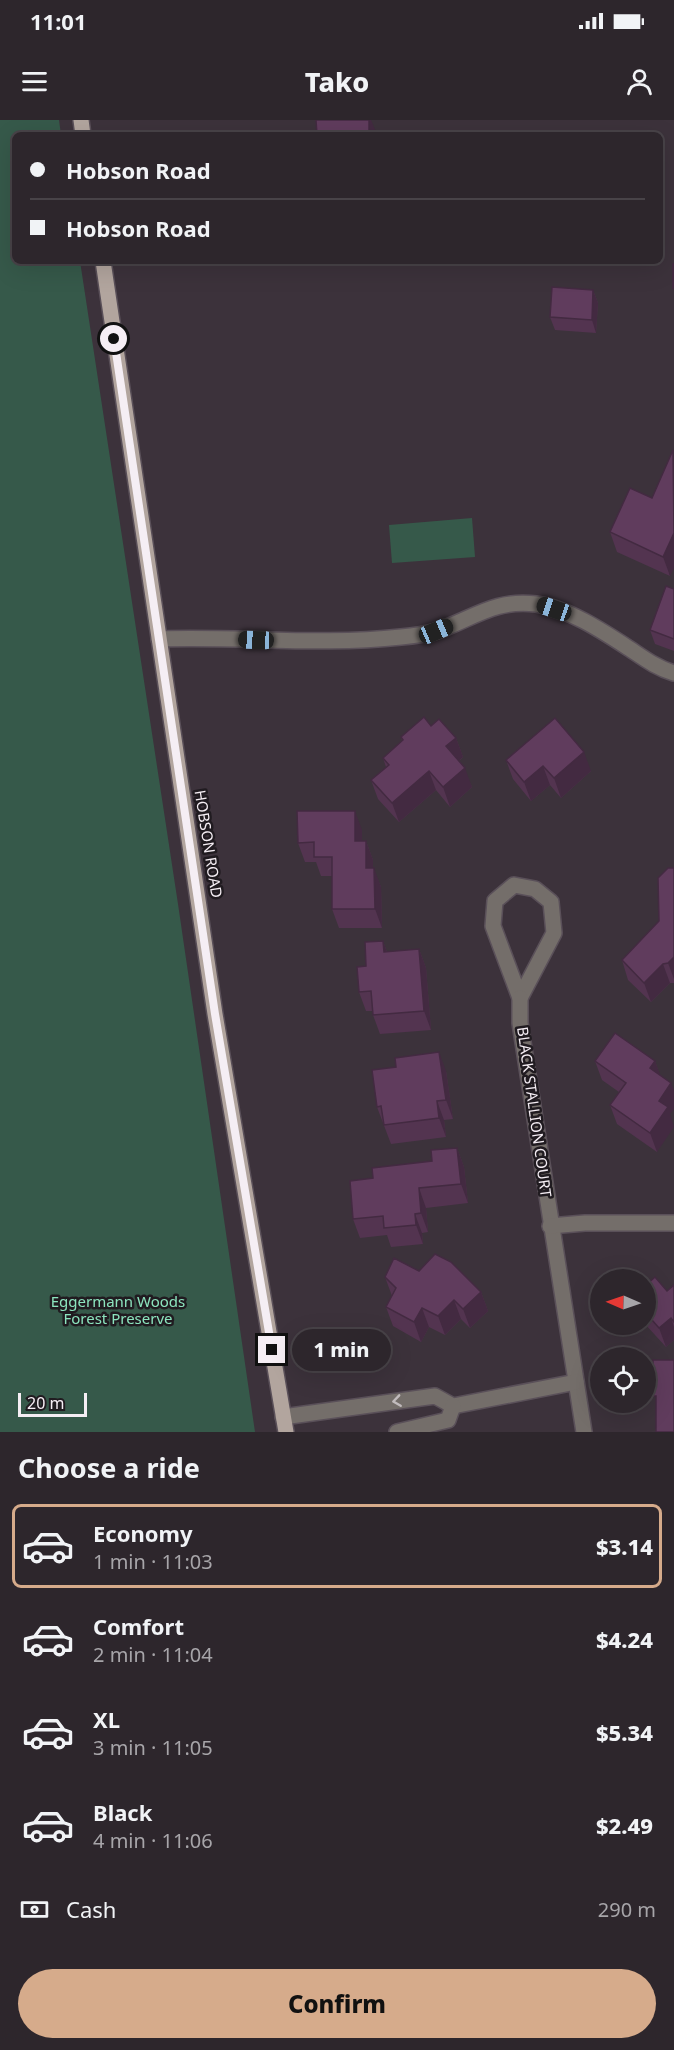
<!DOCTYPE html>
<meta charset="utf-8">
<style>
:root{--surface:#2d262c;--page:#352e34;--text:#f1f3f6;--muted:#a7a5a9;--line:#484348;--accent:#d6ab8b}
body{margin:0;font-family:"Noto Sans",sans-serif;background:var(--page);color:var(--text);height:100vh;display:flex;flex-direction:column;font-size:22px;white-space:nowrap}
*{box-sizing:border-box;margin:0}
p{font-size:20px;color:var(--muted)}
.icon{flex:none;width:33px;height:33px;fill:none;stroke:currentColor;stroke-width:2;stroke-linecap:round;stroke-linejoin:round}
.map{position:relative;height:1312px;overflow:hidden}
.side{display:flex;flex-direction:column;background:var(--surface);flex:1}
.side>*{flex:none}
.banner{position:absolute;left:12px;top:12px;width:651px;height:132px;border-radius:9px;box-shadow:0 6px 24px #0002,0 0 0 2px var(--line);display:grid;align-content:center;height:132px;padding:0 18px;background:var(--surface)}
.needle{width:39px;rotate:272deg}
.controls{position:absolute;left:590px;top:1149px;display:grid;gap:12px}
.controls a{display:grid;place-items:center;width:66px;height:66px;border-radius:50%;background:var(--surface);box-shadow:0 6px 24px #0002,0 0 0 2px var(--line);font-size:30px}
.scale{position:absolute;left:18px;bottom:15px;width:69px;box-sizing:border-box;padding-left:6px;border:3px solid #f5eef4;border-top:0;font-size:16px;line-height:21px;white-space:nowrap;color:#f5eef4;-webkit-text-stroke:4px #201b20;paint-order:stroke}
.end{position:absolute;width:27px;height:27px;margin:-14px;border:8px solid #f5eef4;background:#111;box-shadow:0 0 0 3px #111}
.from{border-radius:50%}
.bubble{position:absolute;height:42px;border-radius:21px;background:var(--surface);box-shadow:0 6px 24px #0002,0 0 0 2px var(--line);font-size:20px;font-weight:800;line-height:42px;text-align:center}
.car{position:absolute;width:18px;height:36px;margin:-18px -9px;border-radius:8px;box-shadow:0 0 4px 2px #0007;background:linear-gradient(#222 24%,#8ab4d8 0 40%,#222 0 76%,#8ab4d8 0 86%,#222 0)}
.banner b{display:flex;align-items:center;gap:21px;height:57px;font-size:22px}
.banner b+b{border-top:2px solid var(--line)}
.banner i{width:15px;height:15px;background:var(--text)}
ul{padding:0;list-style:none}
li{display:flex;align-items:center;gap:18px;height:84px;margin:0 12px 9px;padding:0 6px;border:3px solid transparent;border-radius:9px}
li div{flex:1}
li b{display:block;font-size:22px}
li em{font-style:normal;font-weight:800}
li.active{border-color:var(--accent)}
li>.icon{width:54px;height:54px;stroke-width:1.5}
h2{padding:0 18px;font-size:27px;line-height:72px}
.pay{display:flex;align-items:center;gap:15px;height:66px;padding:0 18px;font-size:22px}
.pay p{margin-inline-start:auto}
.primary-button{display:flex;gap:12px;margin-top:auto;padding:12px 18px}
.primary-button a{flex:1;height:69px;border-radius:36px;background:var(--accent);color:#111;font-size:24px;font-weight:800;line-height:69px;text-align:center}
.status{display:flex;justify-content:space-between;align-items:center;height:42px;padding:0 30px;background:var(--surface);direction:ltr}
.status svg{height:16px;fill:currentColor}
header{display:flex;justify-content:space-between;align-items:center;height:78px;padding:0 18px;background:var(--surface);font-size:27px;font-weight:800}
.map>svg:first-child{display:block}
.green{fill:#36594a}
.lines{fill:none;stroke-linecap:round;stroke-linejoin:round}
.minor-casing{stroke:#5a5059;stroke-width:18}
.major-casing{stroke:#5a5059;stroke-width:18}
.minor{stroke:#746e6a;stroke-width:15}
.major{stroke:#b2a59e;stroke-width:15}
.wall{fill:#533450}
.shaded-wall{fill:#432a41}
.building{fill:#603c5d;stroke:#432a41;stroke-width:1.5}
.oneway{stroke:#c1bbbd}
.route{stroke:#f5eef4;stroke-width:8}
.labels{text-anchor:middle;stroke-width:5;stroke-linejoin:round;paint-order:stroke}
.street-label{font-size:15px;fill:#f5eef4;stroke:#201b20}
.park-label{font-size:15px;fill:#8ce4be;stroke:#201b20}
</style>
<div class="status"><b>11:01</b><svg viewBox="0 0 49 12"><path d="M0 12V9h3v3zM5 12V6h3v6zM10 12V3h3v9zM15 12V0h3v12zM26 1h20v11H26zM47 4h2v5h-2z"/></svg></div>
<header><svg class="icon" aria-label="menu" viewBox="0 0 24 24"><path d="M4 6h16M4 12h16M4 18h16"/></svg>Tako<svg class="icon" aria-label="person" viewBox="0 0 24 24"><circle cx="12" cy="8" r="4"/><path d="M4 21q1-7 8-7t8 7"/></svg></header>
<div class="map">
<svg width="674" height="1312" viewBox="0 0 674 1312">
<rect width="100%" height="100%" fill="#3c323b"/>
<!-- green -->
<g class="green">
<polygon points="0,0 59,0 61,15 15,15 15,141 80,141 178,784 255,1312 0,1312"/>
<polygon points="472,398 475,437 392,443 389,405"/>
</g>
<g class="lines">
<!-- minor casing -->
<g class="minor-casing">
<g id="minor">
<path d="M159,519C240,516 320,526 401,517C412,516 426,514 437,511C474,498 495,479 536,484C568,488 604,512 630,529C645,539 657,548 674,553"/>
<polygon points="514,765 535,769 551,782 554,813 520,878 493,806 495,781"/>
<polyline points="520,878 520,903 584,1312"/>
<polyline points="550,1106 585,1103 674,1103"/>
<polyline points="283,1297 435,1276 453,1286 576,1262"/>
<polyline points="397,1312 448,1300 453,1286"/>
</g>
</g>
<!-- major casing -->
<g class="major-casing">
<g id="major">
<polyline points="81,0 83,15"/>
<polyline points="103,141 215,894 286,1312"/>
</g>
</g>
<!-- minor -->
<use href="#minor" class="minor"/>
<!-- major -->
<use href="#major" class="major"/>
</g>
<!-- wall -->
<g class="wall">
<polygon points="593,170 598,183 596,213 555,210 550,197"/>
<polygon points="652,378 670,456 617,432 610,412"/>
<polygon points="674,469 674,531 655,524 650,510"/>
<polygon points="431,606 456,618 463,637 459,641 472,667 450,687 436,670 399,702 378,679 371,660 386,647 383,638 402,621 401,617"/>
<polygon points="506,640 591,651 561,678 550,665 531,681 513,659"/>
<polygon points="362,710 362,721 366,721 373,740 373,748 381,767 382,808 339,808 332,789 332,756 321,756 316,742 305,742 298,723"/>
<polygon points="674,748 674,863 670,863 651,882 628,860 622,840 659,801"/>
<polygon points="383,821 387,832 419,829 426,848 431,910 380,914 373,895 372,891 366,891 359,872 366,846"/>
<polygon points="595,941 655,941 660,956 670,994 657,1032 617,1004 610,985 619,972 602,960"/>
<polygon points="446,951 453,999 444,1000 446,1017 391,1024 377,987"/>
<polygon points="457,1028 464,1047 468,1083 426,1088 428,1112 422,1113 423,1124 391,1127 387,1115 360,1118 353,1099 373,1058 432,1041"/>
<polygon points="419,1151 481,1172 488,1191 470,1208 461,1199 445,1215 429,1207 421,1222 393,1206 386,1187 392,1176 385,1157"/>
<polygon points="674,1165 674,1220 666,1227 645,1204 645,1166 667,1171"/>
</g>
<!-- shaded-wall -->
<g class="shaded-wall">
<polygon points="369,0 371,0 376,12 376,15 369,15"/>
<polygon points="593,170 598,183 596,213 592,200"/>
<polygon points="674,413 674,448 670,456 663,437"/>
<polygon points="456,618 463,637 453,646 446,626"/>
<polygon points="584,632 591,651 561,678 554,658"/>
<polygon points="543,646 550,665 531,681 524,662"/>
<polygon points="465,648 472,667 450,687 443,667"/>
<polygon points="429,651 436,670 399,702 392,683"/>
<polygon points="355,691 362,710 362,740 355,721"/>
<polygon points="366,721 373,740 373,767 366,748"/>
<polygon points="374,748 381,767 382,808 375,789"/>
<polygon points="383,821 390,840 384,832"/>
<polygon points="419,829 426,848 431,910 424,891"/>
<polygon points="674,837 674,859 668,843"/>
<polygon points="663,844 670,863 651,882 644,863"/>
<polygon points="439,932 446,951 453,999 446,980"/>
<polygon points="655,941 662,960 650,948"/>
<polygon points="671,963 674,970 674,989 670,994 674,1007 657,1032 650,1013 659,981"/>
<polygon points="437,981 444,1000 446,1017 439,998"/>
<polygon points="457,1028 464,1047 468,1083 461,1064"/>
<polygon points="419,1068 426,1088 428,1112 421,1093"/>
<polygon points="415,1094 422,1113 423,1124 416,1105"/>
<polygon points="481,1172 488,1191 470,1208 463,1189"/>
<polygon points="454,1180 461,1199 445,1215 438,1196"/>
<polygon points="422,1188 429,1207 421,1222 414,1202"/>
<polygon points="671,1198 674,1207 674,1220 666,1227 659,1208"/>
</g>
<!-- building -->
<g class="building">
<polygon points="316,0 369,0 369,15 317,15"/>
<rect x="673" y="144" width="1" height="24"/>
<polygon points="552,167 593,170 592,200 550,197"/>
<polygon points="673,330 674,413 663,437 610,412 630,368 652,378"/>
<polygon points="666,466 674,469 674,519 650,510"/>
<polygon points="424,597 431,606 439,599 456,618 446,626 465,648 443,667 429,651 392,683 371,660 389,645 383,638 403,620 401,617"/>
<polygon points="555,598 584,632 554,658 543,646 524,662 506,640"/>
<polygon points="297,691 355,691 355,721 366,721 366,748 374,748 375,789 332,789 332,737 314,737 314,722 298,723"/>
<polygon points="668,748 674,748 674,837 668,843 663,844 644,863 622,840 659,801 658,758"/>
<polygon points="383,821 384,832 419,829 424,891 373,895 371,871 359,872 357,847 366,846 365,822"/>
<polygon points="615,913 655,941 650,948 671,963 659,981 668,987 650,1013 610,985 626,963 595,941"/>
<polygon points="439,932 446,980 437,981 439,998 384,1005 381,986 377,987 372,950 396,947 395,938"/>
<polygon points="457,1028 461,1064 419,1068 421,1093 415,1094 416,1105 384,1108 383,1096 353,1099 350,1061 373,1058 372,1048 432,1041 431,1030"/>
<polygon points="435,1134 451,1142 481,1172 463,1189 454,1180 438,1196 422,1188 414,1202 386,1187 396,1168 385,1157 394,1138 419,1151"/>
<polygon points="655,1157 667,1171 674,1165 674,1202 671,1198 659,1208 645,1192 645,1166"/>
<polygon points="653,1240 674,1240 674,1312 656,1312 656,1276 653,1276"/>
</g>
<!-- one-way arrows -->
<defs><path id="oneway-chevron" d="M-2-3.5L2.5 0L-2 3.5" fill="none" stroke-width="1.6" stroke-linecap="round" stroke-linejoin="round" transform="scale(1.5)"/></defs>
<use class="oneway" href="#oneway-chevron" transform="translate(397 1281) rotate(172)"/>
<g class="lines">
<!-- route -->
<polyline class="route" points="114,219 215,894 272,1230"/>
</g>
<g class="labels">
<!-- street labels -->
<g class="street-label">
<text transform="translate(208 724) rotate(81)" y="5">HOBSON ROAD</text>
<text transform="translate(534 992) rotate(82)" y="5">BLACK STALLION COURT</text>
</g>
<!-- park labels -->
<g class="park-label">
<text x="118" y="1187">Eggermann Woods<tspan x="118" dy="17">Forest Preserve</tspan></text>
</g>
</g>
</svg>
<div class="controls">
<a><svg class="needle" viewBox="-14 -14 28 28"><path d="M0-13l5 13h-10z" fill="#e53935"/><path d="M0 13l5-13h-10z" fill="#a7a5a9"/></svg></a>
<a><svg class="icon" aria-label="locate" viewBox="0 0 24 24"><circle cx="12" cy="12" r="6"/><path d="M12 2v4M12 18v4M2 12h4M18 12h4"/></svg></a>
</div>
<div class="scale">20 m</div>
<i class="end from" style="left:114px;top:219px"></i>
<i class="end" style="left:272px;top:1230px"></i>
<div class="bubble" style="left:292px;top:1209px;width:99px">1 min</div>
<i class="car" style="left:554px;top:489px;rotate:289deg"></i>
<i class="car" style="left:436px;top:511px;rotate:67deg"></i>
<i class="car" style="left:256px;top:520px;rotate:272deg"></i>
<div class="banner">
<b><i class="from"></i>Hobson Road</b>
<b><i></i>Hobson Road</b>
</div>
</div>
<section class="side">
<h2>Choose a ride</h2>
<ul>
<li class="active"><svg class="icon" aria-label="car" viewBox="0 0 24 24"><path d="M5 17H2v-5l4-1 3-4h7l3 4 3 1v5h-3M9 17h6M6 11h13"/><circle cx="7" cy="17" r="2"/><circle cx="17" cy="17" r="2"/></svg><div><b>Economy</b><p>1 min · 11:03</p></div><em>$3.14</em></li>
<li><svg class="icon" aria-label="car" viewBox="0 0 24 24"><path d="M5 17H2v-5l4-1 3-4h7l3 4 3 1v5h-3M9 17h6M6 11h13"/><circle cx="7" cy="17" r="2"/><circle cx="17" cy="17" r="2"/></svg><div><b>Comfort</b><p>2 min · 11:04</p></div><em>$4.24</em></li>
<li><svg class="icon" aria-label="car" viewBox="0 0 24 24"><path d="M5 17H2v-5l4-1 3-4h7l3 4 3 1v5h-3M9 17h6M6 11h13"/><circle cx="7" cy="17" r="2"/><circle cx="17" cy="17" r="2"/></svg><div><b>XL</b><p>3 min · 11:05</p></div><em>$5.34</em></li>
<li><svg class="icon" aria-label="car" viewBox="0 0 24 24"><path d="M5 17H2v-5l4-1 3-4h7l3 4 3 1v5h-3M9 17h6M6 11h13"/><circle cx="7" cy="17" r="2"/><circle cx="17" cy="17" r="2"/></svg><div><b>Black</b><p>4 min · 11:06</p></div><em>$2.49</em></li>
</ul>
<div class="pay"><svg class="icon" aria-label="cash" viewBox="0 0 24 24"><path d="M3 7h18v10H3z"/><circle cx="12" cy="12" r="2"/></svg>Cash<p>290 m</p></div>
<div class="primary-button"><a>Confirm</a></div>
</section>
